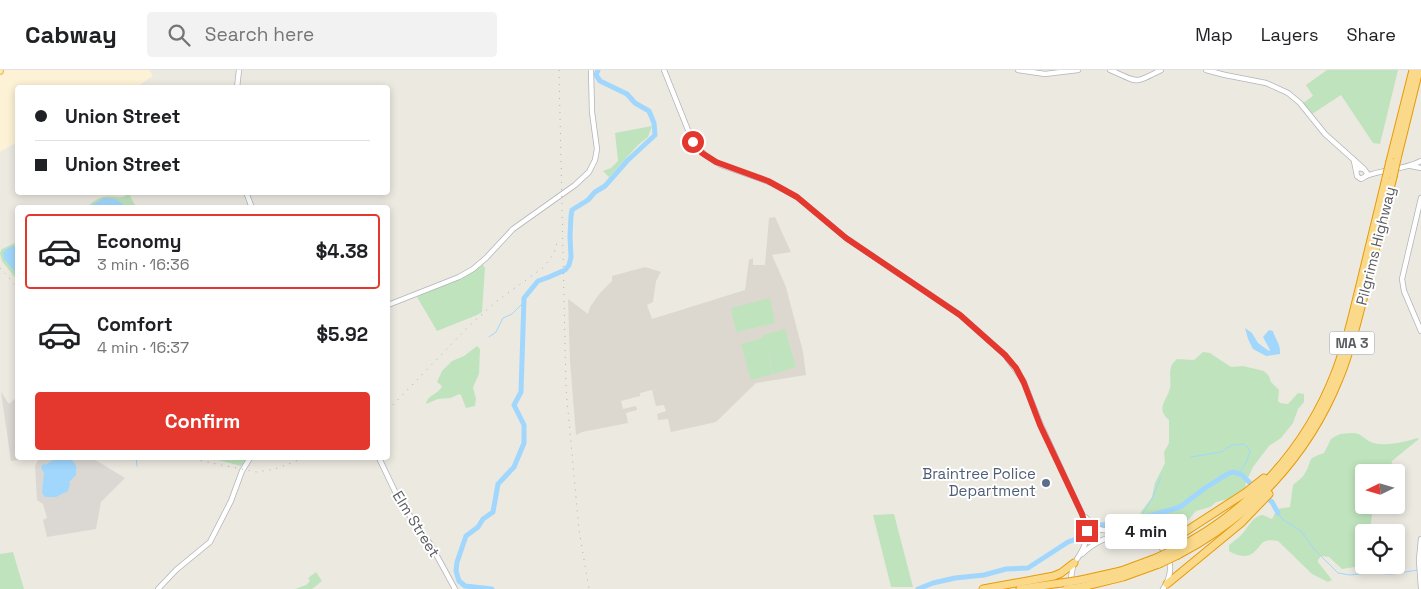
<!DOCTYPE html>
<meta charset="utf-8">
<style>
:root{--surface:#fff;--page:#f2f2f2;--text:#202124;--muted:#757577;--line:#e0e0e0;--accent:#e4382f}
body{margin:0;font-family:"Space Grotesk",sans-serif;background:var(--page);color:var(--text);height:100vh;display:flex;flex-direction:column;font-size:19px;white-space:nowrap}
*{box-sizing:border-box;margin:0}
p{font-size:16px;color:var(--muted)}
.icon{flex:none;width:28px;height:28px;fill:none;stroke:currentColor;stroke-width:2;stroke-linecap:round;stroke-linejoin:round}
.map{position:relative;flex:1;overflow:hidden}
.sheet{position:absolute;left:15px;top:135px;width:375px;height:255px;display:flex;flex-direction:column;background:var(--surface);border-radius:5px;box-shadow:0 2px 8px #0003}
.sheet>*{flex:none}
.top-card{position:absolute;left:15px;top:15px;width:375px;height:110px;border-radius:5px;box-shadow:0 2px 8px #0003;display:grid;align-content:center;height:110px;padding:0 20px;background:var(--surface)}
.needle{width:32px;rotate:265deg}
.tools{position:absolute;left:1355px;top:394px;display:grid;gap:10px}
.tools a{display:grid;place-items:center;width:50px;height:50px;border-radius:5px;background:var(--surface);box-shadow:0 2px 8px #0003;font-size:25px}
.end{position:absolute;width:22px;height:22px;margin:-11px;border:6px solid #e4382f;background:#fff;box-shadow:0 0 0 2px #fff}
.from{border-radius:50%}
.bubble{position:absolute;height:35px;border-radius:5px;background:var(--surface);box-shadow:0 2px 8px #0003;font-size:16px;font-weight:700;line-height:35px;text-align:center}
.top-card b{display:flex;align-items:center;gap:18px;height:48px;font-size:19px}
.top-card b+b{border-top:1px solid var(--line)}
.top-card i{width:12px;height:12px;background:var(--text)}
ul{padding:9px 0 0;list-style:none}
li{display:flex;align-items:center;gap:15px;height:75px;margin:0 10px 8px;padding:0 10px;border:2px solid transparent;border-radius:5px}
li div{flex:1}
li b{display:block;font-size:19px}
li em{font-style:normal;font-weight:700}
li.selected{border-color:var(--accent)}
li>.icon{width:45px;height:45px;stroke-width:1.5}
.action{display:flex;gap:10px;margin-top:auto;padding:10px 20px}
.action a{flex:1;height:58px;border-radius:5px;background:var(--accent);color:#fff;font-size:20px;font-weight:700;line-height:58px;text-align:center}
header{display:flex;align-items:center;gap:30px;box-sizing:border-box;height:70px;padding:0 25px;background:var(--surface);border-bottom:1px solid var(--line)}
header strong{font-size:24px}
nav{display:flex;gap:28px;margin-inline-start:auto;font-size:18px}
.search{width:350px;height:45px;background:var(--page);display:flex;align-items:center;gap:12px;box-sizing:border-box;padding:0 18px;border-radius:5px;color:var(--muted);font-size:19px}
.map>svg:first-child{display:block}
.commercial{fill:#fdf2d5}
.industrial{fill:#dbd8d3}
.education{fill:#dcd8cf}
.green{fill:#bfe4bd}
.water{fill:#a1d7fd}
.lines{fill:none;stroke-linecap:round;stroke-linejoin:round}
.stream{stroke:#a1d7fd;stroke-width:1}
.river{stroke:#a1d7fd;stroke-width:5}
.secondary-casing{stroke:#b1b4b9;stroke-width:6}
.primary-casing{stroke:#edbf59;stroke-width:8}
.highway-casing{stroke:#e79a06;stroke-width:9}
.secondary{stroke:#fff;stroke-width:4.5}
.primary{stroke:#fdeca5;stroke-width:5.5}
.highway{stroke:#fada8a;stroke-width:7}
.rail{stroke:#b0b1b2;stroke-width:1;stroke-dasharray:1 6;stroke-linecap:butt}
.highway-bridge-casing{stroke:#e79a06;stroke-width:9;stroke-linecap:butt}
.highway-bridge{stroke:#fada8a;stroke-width:7}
.route{stroke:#e4382f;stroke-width:6}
.service-dot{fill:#5c6f8a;stroke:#fff;stroke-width:2}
.labels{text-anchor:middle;stroke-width:4;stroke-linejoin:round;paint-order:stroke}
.shield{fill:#fff;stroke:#8c8e91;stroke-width:1}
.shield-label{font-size:14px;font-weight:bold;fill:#5a5d62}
.street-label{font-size:15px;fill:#5a5d62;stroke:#fff}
.service-label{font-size:15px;fill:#4e5e75;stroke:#fff;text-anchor:end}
</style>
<header>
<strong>Cabway</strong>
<div class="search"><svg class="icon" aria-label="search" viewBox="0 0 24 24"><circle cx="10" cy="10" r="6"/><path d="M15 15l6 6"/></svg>Search here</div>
<nav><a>Map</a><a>Layers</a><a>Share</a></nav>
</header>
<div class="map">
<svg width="1421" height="519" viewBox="0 0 1421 519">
<rect width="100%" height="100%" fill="#ece9e1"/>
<!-- commercial -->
<polygon class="commercial" points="4,0 149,0 153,6 136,17 18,18 17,72 0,82 0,5"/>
<!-- industrial -->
<g class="industrial">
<polygon points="1,322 9,334 17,327 18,388 33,388 11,391"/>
<polygon points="39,388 92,388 125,408 101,432 96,459 47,467 43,450 47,448 43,434 37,430 35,396"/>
</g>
<!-- education -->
<polygon class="education" points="775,147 791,182 772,185 786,217 803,282 806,305 756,313 716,352 671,362 668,349 658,350 657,344 666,341 664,335 656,336 652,320 640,323 640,326 621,331 623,339 636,336 637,340 626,343 628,353 582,362 576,365 570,291 568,229 588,244 590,237 600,223 612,211 612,206 645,197 661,202 656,211 653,232 647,235 652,249 745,220 749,190 753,188 753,195 765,195 769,148"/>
<!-- green -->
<g class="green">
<polygon points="1327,0 1398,0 1380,74 1373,73 1341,25 1312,44 1303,33 1313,26 1306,15"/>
<polygon points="652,56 648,67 638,75 609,107 603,101 611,98 618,91 615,63"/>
<path d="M129,124L136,137L86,138C92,133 97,128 104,127C116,125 118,131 129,124Z"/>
<polygon points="17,172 17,210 2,191 0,183 2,179"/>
<path d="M483,195L485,198L482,242L477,245L437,261L417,227C439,216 462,209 483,195Z"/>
<polygon points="770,228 775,253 736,262 731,238"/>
<polygon points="785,259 796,297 774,304 766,277 773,304 751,310 741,274 763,268 763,265"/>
<path d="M477,276L480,279L479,304L473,317L476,329L475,336L466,338L461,325L459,324L451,328L438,329L426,334C427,325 439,324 442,316L437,312L442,301L452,291L464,286Z"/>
<path d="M1203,282L1210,283L1231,297L1243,296L1264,301L1269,306L1271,312L1279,320L1278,331L1280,333L1288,334L1298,323L1304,324V332L1298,339L1293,353L1281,368L1269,376L1253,397L1246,412L1245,419L1229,429L1216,432L1210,437L1196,441L1188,450L1173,457L1154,460L1143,459L1137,455L1141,442L1152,427L1155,413L1165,393L1164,382L1169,373V350C1155,338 1167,331 1170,318C1172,307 1166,298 1177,289L1194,290Z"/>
<path d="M1352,363C1361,363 1362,367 1369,371C1380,378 1406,372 1417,368L1419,369L1392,391L1391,402H1364V435H1373L1371,453L1367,462H1364V472L1361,478L1364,483V495H1368L1342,499L1329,487L1321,486L1318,490V492L1332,510L1328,512L1312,504L1278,471C1260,468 1263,475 1253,483C1247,488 1236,486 1229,481V475C1232,472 1236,470 1239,467C1247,461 1251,446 1263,445L1272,449L1277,439L1290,437L1293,415C1297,411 1303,408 1305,403C1314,389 1304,390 1324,383L1331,369L1334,367L1340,364Z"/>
<polygon points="211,388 247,388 241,396"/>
<polygon points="894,444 913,517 891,517 873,445"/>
<polygon points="13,482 24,519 0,519 0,484"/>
<polygon points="316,502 322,511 312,519 295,519 306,515 310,511 308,508"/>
</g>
<!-- water -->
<g class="water">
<path d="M104,128C113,129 120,128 124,137H89Z"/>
<polygon points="17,175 18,175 17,204 4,189 3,183 6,179"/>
<path d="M1245,258L1252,263L1258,273L1269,281L1270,280L1263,267L1269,260L1273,261C1275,269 1281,274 1280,284L1266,286L1253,279L1248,269Z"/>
<path d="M56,388C68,386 79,390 76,405L69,412L70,414L68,421L56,427H45L42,423L44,403L41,398L43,394L45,395Z"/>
</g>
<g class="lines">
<!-- stream -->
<g class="stream">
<polyline points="489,267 496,262 503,248 512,244 523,233"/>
<polyline points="1191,387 1221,382 1232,375 1244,374 1248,378 1250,382 1246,393 1239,403"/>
<polyline points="136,388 137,396"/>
<polyline points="1278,443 1282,449 1301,461 1315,480 1338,503 1350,505 1368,503 1392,504 1418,500"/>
<polyline points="1140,448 1152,429 1161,407"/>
</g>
<!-- river -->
<g class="river">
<polyline points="1264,426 1272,432 1278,443"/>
<polyline points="492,519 465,516 459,511 456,501 457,492 466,466 478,457 483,449 493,442 498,414 514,397 524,373 524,355 514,335 521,322 524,228 538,211 549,207 565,200 569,195 571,187 570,166 571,146 572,140 588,130 595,122 605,116 627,91 655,65 654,53 649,41 635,33 627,24 600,11 596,5 598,0"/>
<polyline points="918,519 933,513 955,508 984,505 1006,499 1028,498 1068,472 1082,467 1099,455 1121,454 1180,437 1205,418 1229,403 1234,402 1242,405 1254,417"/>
</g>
<!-- secondary casing -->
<g class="secondary-casing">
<g id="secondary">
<path d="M664,0L690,65L697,76L705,85L721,95L772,113L797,127L846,168L960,245L1005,285L1023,310L1041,355L1085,451C1089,466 1086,476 1077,489"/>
<polyline points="1018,0 1045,4 1078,0"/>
<path d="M1110,0C1139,12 1132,15 1161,0"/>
<polyline points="1206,0 1225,5 1266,13 1288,23 1300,33 1325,64 1363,98"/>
<polyline points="237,18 239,0"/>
<polyline points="1354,91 1357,106 1361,109 1366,106 1367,103 1364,99 1359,98 1357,100"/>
<polyline points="1411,96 1421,98"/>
<path d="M1366,106C1384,99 1404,100 1421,91"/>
<polyline points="246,122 252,138"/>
<polyline points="1421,128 1402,209 1404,221 1421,261"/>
<polyline points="388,235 459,207 473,199 486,188 513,159 575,115 589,102 595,90 597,79 592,42 591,0"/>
<polyline points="379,388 400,432 431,475 455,519"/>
<polyline points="1085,447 1098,459 1119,463"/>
<path d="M1148,468C1169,478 1177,499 1163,519"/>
<polyline points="1421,469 1419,490 1421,518"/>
<path d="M1082,484C1098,469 1117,462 1139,465"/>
<polyline points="1070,513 1073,496"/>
<polyline points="158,519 176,500 210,472 231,431 242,401 250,388"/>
</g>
</g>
<!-- primary casing -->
<g class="primary-casing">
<polyline id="primary" points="0,1 0,0"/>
</g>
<!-- highway casing -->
<g class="highway-casing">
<g id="highway">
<polyline points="1397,89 1419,0"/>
<polyline points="1390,91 1413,0"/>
<polyline points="1138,465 1165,469 1177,467 1245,423 1264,408"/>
<path d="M1175,479C1248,443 1306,378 1335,303C1346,276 1352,247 1359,219C1368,182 1377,145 1386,108"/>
<path d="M1178,485C1251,447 1308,386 1339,309C1351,281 1357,251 1365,222C1374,183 1384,145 1393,107"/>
<polyline points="1081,510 1121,501 1156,488"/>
<polyline points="1167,514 1241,453 1269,424"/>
<polyline points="1082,517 1123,507 1159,494"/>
<polyline points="983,519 1054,506 1061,503 1074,493"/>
<polyline points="1020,519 1061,513"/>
</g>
</g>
<!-- secondary -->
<use href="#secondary" class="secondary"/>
<!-- primary -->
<use href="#primary" class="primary"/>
<!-- highway -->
<use href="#highway" class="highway"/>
<!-- rail -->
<g class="rail">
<polyline points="559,0 566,319 579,460 589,519"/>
<polyline points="0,198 18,218"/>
<polyline points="388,340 470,255 497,231 544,197 554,183 558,169"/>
<polyline points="187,388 256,402 275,399 304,388"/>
</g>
<!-- highway-bridge casing -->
<g class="highway-bridge-casing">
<g id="highway-bridge">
<polyline points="1393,107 1397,89"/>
<polyline points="1386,108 1390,91"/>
<polyline points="1156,488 1175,479"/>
<polyline points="1159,494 1178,485"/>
<polyline points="1061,513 1081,510"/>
<polyline points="1067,519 1082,517"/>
</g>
</g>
<!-- highway-bridge -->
<use href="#highway-bridge" class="highway-bridge"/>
</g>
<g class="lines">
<!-- route -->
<polyline class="route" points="693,72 702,83 716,92 768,111 797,127 846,168 960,245 1005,285 1016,298 1024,313 1040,355 1082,444 1087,461"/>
</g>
<!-- markers -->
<circle class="service-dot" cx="1046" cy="413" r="5"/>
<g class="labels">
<!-- shield labels -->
<rect class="shield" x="1329.5" y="261.5" width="45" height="23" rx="4"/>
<g class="shield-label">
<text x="1352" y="278">MA 3</text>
</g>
<!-- street labels -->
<g class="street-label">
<text transform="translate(1376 176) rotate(-76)" y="5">Pilgrims Highway</text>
<text transform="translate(416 454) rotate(58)" y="5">Elm Street</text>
</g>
<!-- service labels -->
<g class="service-label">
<text x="1036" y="409">Braintree Police<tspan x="1036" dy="17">Department</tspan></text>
</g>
</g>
</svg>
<div class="tools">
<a><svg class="needle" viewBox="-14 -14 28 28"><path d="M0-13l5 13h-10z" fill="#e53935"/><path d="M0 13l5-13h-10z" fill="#757577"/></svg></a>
<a><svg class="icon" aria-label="locate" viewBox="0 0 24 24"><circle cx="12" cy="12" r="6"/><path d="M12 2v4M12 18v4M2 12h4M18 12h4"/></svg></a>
</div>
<i class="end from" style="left:693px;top:72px"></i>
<i class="end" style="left:1087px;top:461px"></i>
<div class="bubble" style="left:1105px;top:444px;width:82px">4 min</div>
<div class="top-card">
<b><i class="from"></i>Union Street</b>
<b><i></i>Union Street</b>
</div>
<section class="sheet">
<ul>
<li class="selected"><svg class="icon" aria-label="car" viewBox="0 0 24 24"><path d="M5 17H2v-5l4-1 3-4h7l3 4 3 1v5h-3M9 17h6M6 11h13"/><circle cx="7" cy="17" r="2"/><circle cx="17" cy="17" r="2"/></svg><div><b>Economy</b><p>3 min · 16:36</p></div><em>$4.38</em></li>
<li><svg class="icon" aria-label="car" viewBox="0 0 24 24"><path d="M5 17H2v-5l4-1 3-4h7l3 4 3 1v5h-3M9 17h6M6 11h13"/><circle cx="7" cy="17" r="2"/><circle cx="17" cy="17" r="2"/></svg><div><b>Comfort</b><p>4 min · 16:37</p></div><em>$5.92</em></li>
</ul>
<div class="action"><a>Confirm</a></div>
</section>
</div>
